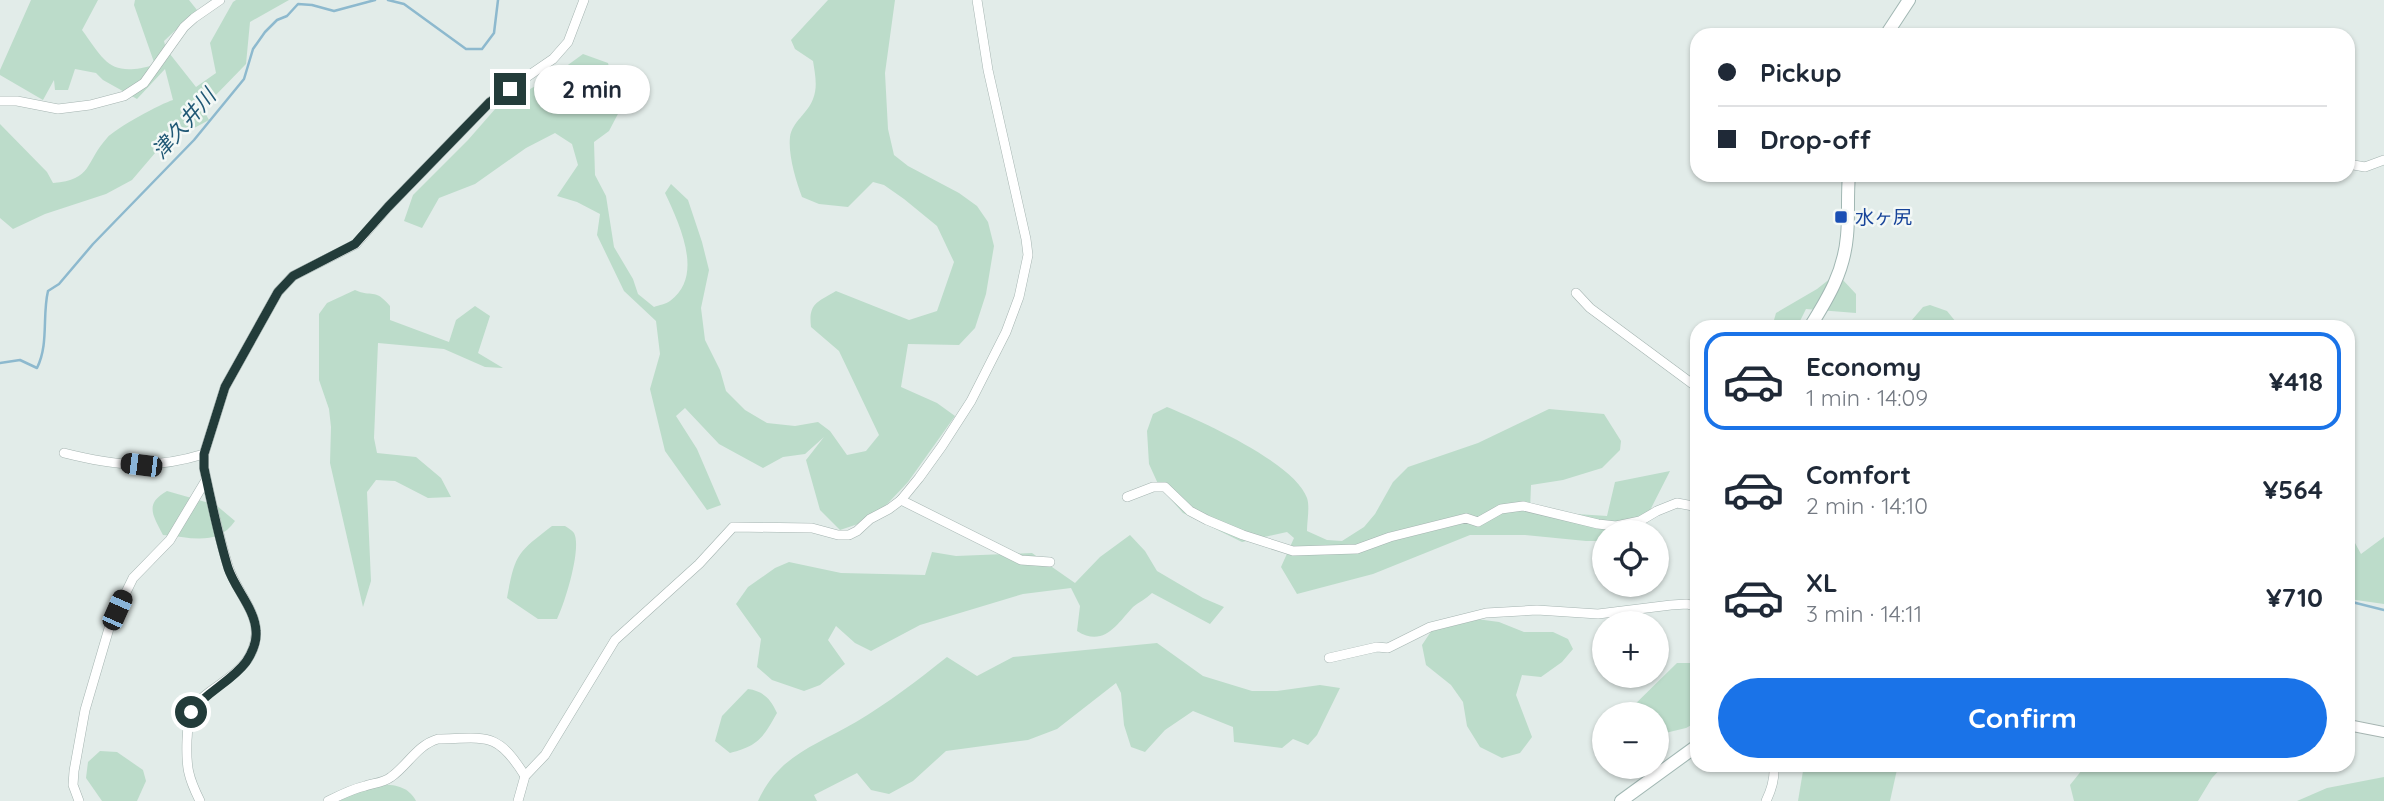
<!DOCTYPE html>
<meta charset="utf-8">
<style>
:root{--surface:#fff;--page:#f6f6f7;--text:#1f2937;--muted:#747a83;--line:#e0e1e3;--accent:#1a73e8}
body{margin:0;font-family:Quicksand,"Noto Sans JP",sans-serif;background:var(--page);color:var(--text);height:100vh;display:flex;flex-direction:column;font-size:26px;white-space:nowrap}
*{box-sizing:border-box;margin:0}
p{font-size:23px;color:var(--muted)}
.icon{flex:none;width:38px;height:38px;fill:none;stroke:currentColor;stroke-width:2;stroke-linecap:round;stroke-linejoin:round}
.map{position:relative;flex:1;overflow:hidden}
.details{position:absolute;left:1690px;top:320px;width:665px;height:452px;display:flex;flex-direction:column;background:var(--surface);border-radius:21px;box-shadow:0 2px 5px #0004}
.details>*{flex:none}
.guide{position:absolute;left:1690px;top:28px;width:665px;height:154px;border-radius:21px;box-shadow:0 2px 5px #0004;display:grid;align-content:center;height:154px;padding:0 28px;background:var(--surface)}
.tools{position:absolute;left:1592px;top:520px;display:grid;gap:14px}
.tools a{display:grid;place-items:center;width:77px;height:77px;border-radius:50%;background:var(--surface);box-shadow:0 2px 5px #0004;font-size:35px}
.end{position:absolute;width:32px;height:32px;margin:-16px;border:9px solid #233c3a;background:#fff;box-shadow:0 0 0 4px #fff}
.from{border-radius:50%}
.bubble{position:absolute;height:49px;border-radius:24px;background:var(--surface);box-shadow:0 2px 5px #0004;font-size:23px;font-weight:700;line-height:49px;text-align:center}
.car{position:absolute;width:21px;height:42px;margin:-21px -10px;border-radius:9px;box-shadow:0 0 5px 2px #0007;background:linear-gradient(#222 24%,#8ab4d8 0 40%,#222 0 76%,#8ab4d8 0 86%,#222 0)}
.guide b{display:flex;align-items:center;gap:24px;height:66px;font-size:26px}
.guide b+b{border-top:2px solid var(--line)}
.guide i{width:18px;height:18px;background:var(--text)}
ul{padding:12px 0 0;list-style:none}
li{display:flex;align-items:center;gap:21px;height:98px;margin:0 14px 10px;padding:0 14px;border:4px solid transparent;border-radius:21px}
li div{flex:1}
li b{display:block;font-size:26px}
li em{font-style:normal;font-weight:700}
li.active{border-color:var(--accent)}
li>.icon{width:63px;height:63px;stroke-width:1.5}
.action{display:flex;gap:14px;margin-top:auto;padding:14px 28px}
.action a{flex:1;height:80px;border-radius:42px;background:var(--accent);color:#fff;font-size:28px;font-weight:700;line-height:80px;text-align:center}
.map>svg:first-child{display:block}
.green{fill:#bcdcca}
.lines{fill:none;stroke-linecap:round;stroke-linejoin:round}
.stream{stroke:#8db9ce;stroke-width:2.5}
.minor-casing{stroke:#a5b4b1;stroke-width:10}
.tertiary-casing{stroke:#a5b4b1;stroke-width:12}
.secondary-casing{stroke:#a1b7b3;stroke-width:14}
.minor{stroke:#fff;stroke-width:9}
.tertiary{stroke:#fff;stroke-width:10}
.secondary{stroke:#fff;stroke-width:12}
.route{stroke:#233c3a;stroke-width:9}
.transit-dot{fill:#1a4fb4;stroke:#f3f8f6;stroke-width:2.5}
.labels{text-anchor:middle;stroke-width:5;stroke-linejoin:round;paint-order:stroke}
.transit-label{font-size:19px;fill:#164399;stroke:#f3f8f6;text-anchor:start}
.water-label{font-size:21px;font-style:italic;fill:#205875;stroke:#f3f8f6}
</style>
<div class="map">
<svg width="2384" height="801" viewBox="0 0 2384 801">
<rect width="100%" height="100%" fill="#e2ece9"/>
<!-- green -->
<g class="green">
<path d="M31,0H98L82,30C106,63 110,77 155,65L134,5L135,0H189L197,10L164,41L166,49L196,87L216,73L210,43L233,2L236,0H289L250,22L246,64L212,99L199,102L209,120L161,146L132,180L106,194L45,214L13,229L0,218V124L47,172L53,183C93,180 85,162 107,138C114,129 162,103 173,100L165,69L137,99L103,80L96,73L75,69L68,90H55L54,80L43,100L0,75V70Z"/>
<path d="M828,0H895L885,73L888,129L894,155L908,166L959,193L977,206L988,222L994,246L986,294L975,328L959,345L908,344L901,387L937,403L955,416L908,482L873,519L840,530L820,510L806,460L824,437L805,454L783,457L763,468L719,444L685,408L676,416L697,449L721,505L707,510L665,451L650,389L660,354L656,321L624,291L597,235L600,214L577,202L557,196L578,165L572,144L555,133L526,148L475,184L439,198L422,228L404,221L413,195L468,140L496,108L550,78L583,54L608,63L620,110L609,131L594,142L595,175L606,196L614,247L633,279L638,294L654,307C659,305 666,304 670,301C705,276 679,223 665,193L671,184L688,200L702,242L709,270L701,308L705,340L720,370L726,391L745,410L767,423L795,426L818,422L830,431L847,455L866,451L879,435L839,351L811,327C808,303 818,302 836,291L909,320L937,311L954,262L937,226L904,199L884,185L873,182L848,207L819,204L802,197C796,181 788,155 790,137C792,122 808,113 813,99C818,87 815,74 813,61L795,49L791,40Z"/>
<polygon points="1831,278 1842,279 1856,294 1856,313 1806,309 1797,327 1772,327 1776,313 1817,289"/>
<path d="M355,290C372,298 374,287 390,306V320L449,342L456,320L475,306L490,316L478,353L503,368L485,367L444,349L378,343L374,438L377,453L416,457L441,478L451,497L428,498L395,481L376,480L367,492L371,581L363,607L330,463L331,427L329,409L319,380V314L327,303Z"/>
<polygon points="1930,305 1947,311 1960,327 1906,327 1923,307"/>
<path d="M1167,407C1201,421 1295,463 1307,498C1310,507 1307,521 1307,531L1327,540L1342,541L1364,527L1375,514L1393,482L1408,467L1478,443L1549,409L1604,414L1621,441L1620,450L1602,468L1563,480L1531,485L1530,511L1607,516L1615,482L1670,471L1639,532H1605V541H1586L1525,535H1470L1373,574L1297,594L1281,567L1294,538L1287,532L1242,542L1183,513L1159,486L1149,464L1147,431L1153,414Z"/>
<path d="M167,491L216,505L235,521C217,547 190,537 163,535C153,515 144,504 167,491Z"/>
<path d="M552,526H565C568,528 572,530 574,533C582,548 565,603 557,619H538L507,598C515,554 517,553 552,526Z"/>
<polygon points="2349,532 2361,554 2384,537 2384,604 2349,599"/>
<path d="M1130,535L1145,551L1157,571L1203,598L1224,607L1210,624L1152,593C1146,599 1139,602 1133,607C1117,624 1104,648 1077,631L1080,606L1071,588L1023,594L920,625L871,651L855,643L836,626L828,640L845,664L820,685L804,691L772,680L757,667L761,639L736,604L748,587L775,568L789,562L841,573L925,575L932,552L956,556L1032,553L1075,583L1100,557Z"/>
<polygon points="1454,616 1499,622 1524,632 1553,632 1568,639 1573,649 1562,662 1541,677 1522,675 1516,695 1532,737 1520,753 1502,758 1480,747 1467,726 1463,702 1451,685 1426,665 1422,645 1434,627"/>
<path d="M1157,643L1203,676L1252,691H1277L1320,685L1340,688L1317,735L1308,745L1293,739L1282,748L1234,742L1233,727L1193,711L1165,730L1145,752L1131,747L1124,725L1121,693L1116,683L1057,729L1028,740L946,751L913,781L889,794L871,790L857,773L814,795L817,801H758C779,755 815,746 856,722C888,703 918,680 947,657L977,676L1013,657Z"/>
<polygon points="1677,663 1697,663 1697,722 1686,728 1657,735 1657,714 1625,714"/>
<path d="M748,689C763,691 771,699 777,713C762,739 759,745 730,753L715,741L722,716Z"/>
<polygon points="100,751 117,752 143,770 146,781 137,801 102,801 86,778 88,762"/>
<polygon points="1804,765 1898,765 1890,801 1798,801"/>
<polygon points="2086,765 2224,765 2212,778 2198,801 2074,801 2070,785"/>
<polygon points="2384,777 2384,801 2297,801 2327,788"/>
<path d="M379,784C395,785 408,786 416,801H340L354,791Z"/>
</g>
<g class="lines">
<!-- stream -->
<g class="stream">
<polyline points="388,0 404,4 466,49 482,49 494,33 498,0"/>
<path d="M0,363L20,360L37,368C49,344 42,316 48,291L59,284L93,244L194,140L244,79L253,49L265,32L277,20L287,16L298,4L312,5L334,11L375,0"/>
<polyline points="2348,601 2384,610"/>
</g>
<!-- minor casing -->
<g class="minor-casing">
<g id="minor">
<polyline points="0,101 17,101 58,109 90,105 124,96 144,83 184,27 194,18 220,0"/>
<polyline points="2348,164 2365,167 2384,160"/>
<polyline points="1576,293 1590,308 1698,388"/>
<path d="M64,453C116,466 152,470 204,454"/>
<polyline points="1127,497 1153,487 1165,487 1190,511 1207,520 1243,535 1293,551 1357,549 1390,537 1466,518 1478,522 1501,509 1523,506 1598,524 1616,526 1640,521 1657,511 1677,503 1698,507"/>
<polyline points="901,500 1021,560 1050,562"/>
<polyline points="1329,658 1377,647 1388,648 1430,627 1486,613 1537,610 1598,614 1671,605 1687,604 1698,607"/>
<polyline points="79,801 73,785 74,771 85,710 110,625 133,578 170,540 206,480"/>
<path d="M200,801C188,777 186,767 187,740C188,731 187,722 190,714C202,685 254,678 256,634C257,611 235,589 228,566C218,534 211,501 204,468V454L225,387L278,292L293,276L356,244L388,207L490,102L553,59L568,42L584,0"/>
<path d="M328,801C340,795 352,789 365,786C374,783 383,783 391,777C408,765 417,745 438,739C487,738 497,731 525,776"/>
<polyline points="518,801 525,776 545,755 615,640 699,564 733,527 812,528 838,535 849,535 857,531 870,519 889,509 901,500 919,478 942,446 971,401 1006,332 1019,297 1028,255 1026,239 988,70 977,0"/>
<path d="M1766,801C1772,789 1775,778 1774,765"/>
</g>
</g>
<!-- tertiary casing -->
<g class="tertiary-casing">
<polyline id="tertiary" points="2348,725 2384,732"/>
</g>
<!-- secondary casing -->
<g class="secondary-casing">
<g id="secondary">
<polyline points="1886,35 1909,0"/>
<path d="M1810,327C1828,298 1844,272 1847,236C1849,216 1847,195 1849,175"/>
<polyline points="1621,801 1698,745"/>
</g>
</g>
<!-- minor -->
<use href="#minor" class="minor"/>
<!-- tertiary -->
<use href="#tertiary" class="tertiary"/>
<!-- secondary -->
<use href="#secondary" class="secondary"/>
</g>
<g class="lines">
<!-- route -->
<path class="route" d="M191,712C206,692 231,682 246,662C252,653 257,642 256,631C255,609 235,589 228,568C218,535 211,501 204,468V454L225,387L278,292L293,276L355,244L388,207L490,102L510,89"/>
</g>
<!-- markers -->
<rect class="transit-dot" x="1834" y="210" width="14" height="14" rx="3.5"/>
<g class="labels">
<!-- transit labels -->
<g class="transit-label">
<text x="1855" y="224">水ヶ尻</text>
</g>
<!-- water labels -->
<g class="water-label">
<text transform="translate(184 124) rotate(-49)" y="7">津久井川</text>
</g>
</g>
</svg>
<div class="tools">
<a><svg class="icon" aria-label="locate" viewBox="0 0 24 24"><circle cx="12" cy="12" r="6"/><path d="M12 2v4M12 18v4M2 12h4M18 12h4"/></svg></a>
<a>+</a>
<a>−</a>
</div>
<i class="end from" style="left:191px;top:712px"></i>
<i class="end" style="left:510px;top:89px"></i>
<div class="bubble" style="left:534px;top:65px;width:116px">2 min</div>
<i class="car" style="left:141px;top:465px;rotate:277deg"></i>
<i class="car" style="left:117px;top:610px;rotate:24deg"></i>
<div class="guide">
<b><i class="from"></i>Pickup</b>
<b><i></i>Drop-off</b>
</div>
<section class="details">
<ul>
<li class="active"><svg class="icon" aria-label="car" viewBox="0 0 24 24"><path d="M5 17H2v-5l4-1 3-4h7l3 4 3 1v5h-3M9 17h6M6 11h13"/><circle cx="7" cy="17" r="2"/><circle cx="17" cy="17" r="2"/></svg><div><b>Economy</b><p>1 min · 14:09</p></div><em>¥418</em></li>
<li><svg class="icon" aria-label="car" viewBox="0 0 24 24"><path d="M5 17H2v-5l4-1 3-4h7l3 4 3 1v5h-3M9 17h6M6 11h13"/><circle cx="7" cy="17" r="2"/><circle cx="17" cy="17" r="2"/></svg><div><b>Comfort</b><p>2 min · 14:10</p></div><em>¥564</em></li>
<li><svg class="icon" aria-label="car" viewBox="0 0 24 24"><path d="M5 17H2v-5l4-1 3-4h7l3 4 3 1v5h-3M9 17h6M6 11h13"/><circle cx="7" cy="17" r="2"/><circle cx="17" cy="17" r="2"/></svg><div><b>XL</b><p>3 min · 14:11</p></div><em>¥710</em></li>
</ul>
<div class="action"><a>Confirm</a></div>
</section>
</div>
